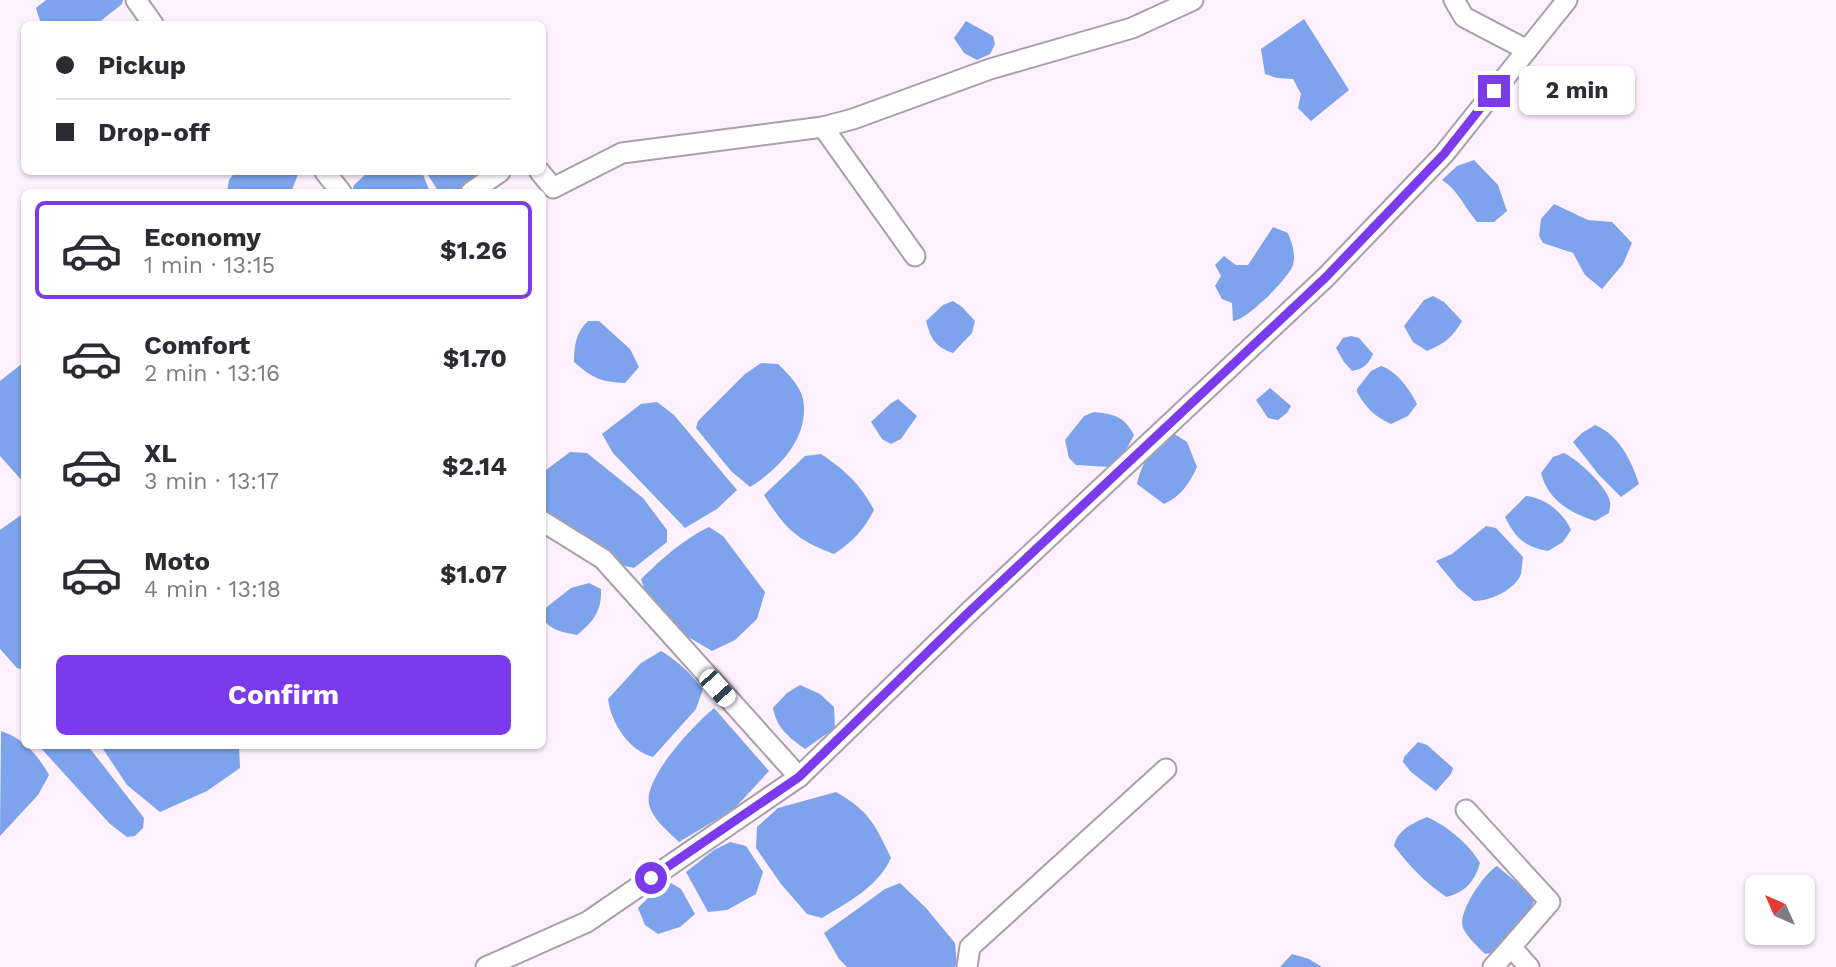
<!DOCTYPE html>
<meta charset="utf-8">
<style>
:root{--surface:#fff;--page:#f2f2f3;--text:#2b2b33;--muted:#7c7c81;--line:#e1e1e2;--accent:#7c3aed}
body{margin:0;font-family:"Work Sans",sans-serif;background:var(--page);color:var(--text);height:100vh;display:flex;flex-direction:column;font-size:26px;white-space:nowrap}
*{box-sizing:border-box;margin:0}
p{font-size:23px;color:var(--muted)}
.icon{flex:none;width:38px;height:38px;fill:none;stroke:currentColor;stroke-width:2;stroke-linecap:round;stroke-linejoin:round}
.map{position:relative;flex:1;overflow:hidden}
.sheet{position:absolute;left:21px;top:189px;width:525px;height:560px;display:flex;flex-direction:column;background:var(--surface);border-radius:10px;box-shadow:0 2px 5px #0004}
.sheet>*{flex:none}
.hud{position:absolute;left:21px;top:21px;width:525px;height:154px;border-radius:10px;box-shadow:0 2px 5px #0004;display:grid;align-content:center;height:154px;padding:0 35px;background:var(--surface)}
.needle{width:46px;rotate:315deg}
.controls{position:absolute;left:1745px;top:875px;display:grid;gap:14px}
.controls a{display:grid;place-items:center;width:70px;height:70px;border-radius:10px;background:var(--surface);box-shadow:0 2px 5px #0004;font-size:35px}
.end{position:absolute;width:32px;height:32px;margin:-16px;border:9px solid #7c3aed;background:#fff;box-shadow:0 0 0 4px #fff}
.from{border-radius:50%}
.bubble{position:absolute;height:49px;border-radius:10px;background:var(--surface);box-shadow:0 2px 5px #0004;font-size:23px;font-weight:700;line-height:49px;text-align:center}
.car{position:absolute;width:21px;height:42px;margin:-21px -10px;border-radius:9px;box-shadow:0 0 5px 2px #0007;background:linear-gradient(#fff 24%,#345 0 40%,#fff 0 76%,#345 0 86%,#fff 0)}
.hud b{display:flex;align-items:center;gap:24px;height:66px;font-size:26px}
.hud b+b{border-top:2px solid var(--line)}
.hud i{width:18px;height:18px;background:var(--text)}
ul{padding:12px 0 0;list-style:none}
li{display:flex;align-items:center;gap:21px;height:98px;margin:0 14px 10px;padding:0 21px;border:4px solid transparent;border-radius:10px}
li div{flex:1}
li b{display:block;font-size:26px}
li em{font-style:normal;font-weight:700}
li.on{border-color:var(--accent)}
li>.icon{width:63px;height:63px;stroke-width:1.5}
.cta{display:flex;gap:14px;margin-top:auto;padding:14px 35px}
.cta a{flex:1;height:80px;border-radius:10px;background:var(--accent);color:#fff;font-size:28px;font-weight:700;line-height:80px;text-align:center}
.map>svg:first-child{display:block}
.water{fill:#7ca3ec}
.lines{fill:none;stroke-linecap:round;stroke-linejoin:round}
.minor-casing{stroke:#ab9eab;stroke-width:23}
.minor{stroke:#fff;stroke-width:19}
.route{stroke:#7c3aed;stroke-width:9}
</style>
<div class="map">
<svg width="1836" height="967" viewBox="0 0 1836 967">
<rect width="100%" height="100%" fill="#fef0fe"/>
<!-- water -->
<g class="water">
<polygon points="46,0 123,0 122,4 97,24 41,24 36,8"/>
<polygon points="1304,19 1349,90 1311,121 1298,108 1301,94 1293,79 1277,78 1265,74 1261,49"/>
<polygon points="966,21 993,36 995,44 990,54 977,60 964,53 954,38"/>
<path d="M1474,160L1498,185L1507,211L1494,222H1477C1465,208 1458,190 1442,180L1457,166Z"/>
<polygon points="235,172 299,172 291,192 227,192 229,180"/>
<polygon points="368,172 422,172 430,192 352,192 354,185"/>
<polygon points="426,172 494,172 465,192 439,192"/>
<polygon points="1554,204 1588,220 1612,222 1632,243 1623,264 1602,289 1585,275 1573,253 1543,243 1539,236 1541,219"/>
<path d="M1273,227L1288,233C1292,244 1296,253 1293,265C1289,278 1246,321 1233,321L1232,303L1222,299L1215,286L1221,276L1215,265L1224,256L1236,265H1248Z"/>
<path d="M1433,296L1444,302L1462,321C1453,337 1444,344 1427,351L1413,342L1404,326L1424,300Z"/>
<path d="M953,301L962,307L975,321L972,333L953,353C935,347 931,339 926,321L943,305Z"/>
<path d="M588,321H599L630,349L639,367L625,383C601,382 592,378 574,362C574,346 576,332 588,321Z"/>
<path d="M1351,336L1359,338L1373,354C1369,364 1363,369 1352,371L1344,362L1336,348L1343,338Z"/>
<polygon points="24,362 24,483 0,456 0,381"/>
<path d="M761,363L778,364C787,373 800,385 803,399C810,437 779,469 750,487L731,471L696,428L698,421L745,374Z"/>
<path d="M1381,366C1397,371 1410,390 1417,404L1408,416L1391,424C1375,417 1366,408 1357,392V389L1371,371Z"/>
<polygon points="1270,388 1291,406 1287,413 1278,420 1268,418 1256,400"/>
<polygon points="898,399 917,416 901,439 891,444 882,439 871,422 890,404"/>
<polygon points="657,402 674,415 737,490 717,509 685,528 613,453 602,434 641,404"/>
<path d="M1094,412C1114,414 1124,416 1134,435L1125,452L1110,467L1076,465L1069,458L1065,440L1084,416Z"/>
<path d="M1595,425C1619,435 1631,460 1639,484L1621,497L1599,475L1573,442L1582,433Z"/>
<path d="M1173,433L1187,442L1197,467C1189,484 1181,496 1164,504L1137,484C1141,464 1154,441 1173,433Z"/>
<polygon points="570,452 587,453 643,498 667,530 667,542 634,568 625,566 599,546 543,509 542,473"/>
<path d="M1564,453C1577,459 1608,487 1610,502C1611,506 1609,510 1609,513L1595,521C1570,513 1548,500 1541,473L1553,457Z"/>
<path d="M821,454C845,470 860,484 874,510C864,530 853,541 834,554C796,540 785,528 764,495L805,456Z"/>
<path d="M1526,496C1545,498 1563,512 1571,530L1563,542L1548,551C1524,546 1516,539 1505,517Z"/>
<polygon points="24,513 24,670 17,668 0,649 0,530"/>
<path d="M1486,526L1496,528L1523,557C1522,562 1522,569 1521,574C1515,590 1490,601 1474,601L1458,588L1436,561L1452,554Z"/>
<path d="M709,527L723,536L765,592L757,619L735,640L712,651L668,625L644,588L641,579C663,558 682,540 709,527Z"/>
<path d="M589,583L601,589C602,611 593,622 577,635C561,632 542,629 543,610L571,588Z"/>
<path d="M661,651C678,661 690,673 703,689L696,709L653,757C629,751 611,723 608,699L641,663Z"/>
<path d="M800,685L820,694L834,707L835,728L805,749C789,737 777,729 773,708L787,693Z"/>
<path d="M714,708L769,771L734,809L679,842C669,832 652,819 649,804C643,778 695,724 714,708Z"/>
<path d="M1,731C23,738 38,755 49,775L38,795L0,836Z"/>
<polygon points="1418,742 1427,745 1453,768 1451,774 1436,791 1411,772 1403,762 1404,757"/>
<polygon points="39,746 88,746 144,818 143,828 135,836 127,837 110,824"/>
<polygon points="101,746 239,746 240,768 207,791 160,812 127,785"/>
<path d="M836,792C869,811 875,824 891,858C878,887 848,902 822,918L807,914L781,884L756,848L757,827L778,808Z"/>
<path d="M1427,817C1447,826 1469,844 1480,863C1474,882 1466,892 1446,897C1424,881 1411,868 1394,846C1397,830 1413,823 1427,817Z"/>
<polygon points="730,842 746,846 763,872 756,894 727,910 708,912 686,872 714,850"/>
<path d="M1497,866L1531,894L1534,901L1527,916L1499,952L1485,954C1478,947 1468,938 1463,928C1457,913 1483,875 1497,866Z"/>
<polygon points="671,883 681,889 695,914 680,927 658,934 645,925 638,908 658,888"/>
<polygon points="900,883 926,908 955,943 957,965 954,967 847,967 839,959 824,933 885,889"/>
<polygon points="1292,954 1309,959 1322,967 1280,967"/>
</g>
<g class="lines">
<!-- minor casing -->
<g class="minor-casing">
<g id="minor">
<polyline points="136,0 153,24"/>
<polyline points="1454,0 1464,17 1527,50"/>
<polyline points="325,172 341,192"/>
<polyline points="540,172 553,188 622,153 823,127"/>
<polyline points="471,192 500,172"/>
<polyline points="915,256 823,127 853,119 990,69 1132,28 1193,0"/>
<polyline points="542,521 603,559 799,777"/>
<polyline points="1466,810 1550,902 1511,947 1529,967"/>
<polyline points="486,967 587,922 799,777 969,612 1326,277 1444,154 1567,0"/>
<polyline points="967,967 970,947 1166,769"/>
<polyline points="1493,967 1511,947"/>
</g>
</g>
<!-- minor -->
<use href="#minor" class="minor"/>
</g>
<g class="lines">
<!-- route -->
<polyline class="route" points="651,878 799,777 969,612 1326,277 1444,154 1494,91"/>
</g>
</svg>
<div class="controls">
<a><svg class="needle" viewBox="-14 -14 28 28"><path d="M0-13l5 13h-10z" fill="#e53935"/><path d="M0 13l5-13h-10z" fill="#7c7c81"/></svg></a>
</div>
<i class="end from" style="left:651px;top:878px"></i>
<i class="end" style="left:1494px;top:91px"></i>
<div class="bubble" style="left:1519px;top:66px;width:116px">2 min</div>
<i class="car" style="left:717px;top:688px;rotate:138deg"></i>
<div class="hud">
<b><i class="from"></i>Pickup</b>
<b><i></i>Drop-off</b>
</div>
<section class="sheet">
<ul>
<li class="on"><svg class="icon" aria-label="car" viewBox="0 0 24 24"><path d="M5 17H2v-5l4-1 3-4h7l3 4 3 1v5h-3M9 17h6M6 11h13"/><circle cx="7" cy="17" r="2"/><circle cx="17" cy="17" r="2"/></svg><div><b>Economy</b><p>1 min · 13:15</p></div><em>$1.26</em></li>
<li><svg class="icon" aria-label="car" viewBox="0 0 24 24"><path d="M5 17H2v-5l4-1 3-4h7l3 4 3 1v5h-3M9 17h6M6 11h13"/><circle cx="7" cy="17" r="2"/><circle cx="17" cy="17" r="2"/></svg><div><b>Comfort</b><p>2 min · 13:16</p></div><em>$1.70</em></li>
<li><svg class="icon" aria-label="car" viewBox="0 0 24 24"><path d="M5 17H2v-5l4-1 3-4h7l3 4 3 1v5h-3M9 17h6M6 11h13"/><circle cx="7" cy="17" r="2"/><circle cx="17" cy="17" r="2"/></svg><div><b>XL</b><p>3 min · 13:17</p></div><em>$2.14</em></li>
<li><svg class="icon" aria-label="car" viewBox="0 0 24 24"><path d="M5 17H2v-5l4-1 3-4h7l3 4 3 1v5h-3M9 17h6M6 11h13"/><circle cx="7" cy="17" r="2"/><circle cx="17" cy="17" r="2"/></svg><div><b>Moto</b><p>4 min · 13:18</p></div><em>$1.07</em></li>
</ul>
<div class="cta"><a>Confirm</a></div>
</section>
</div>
